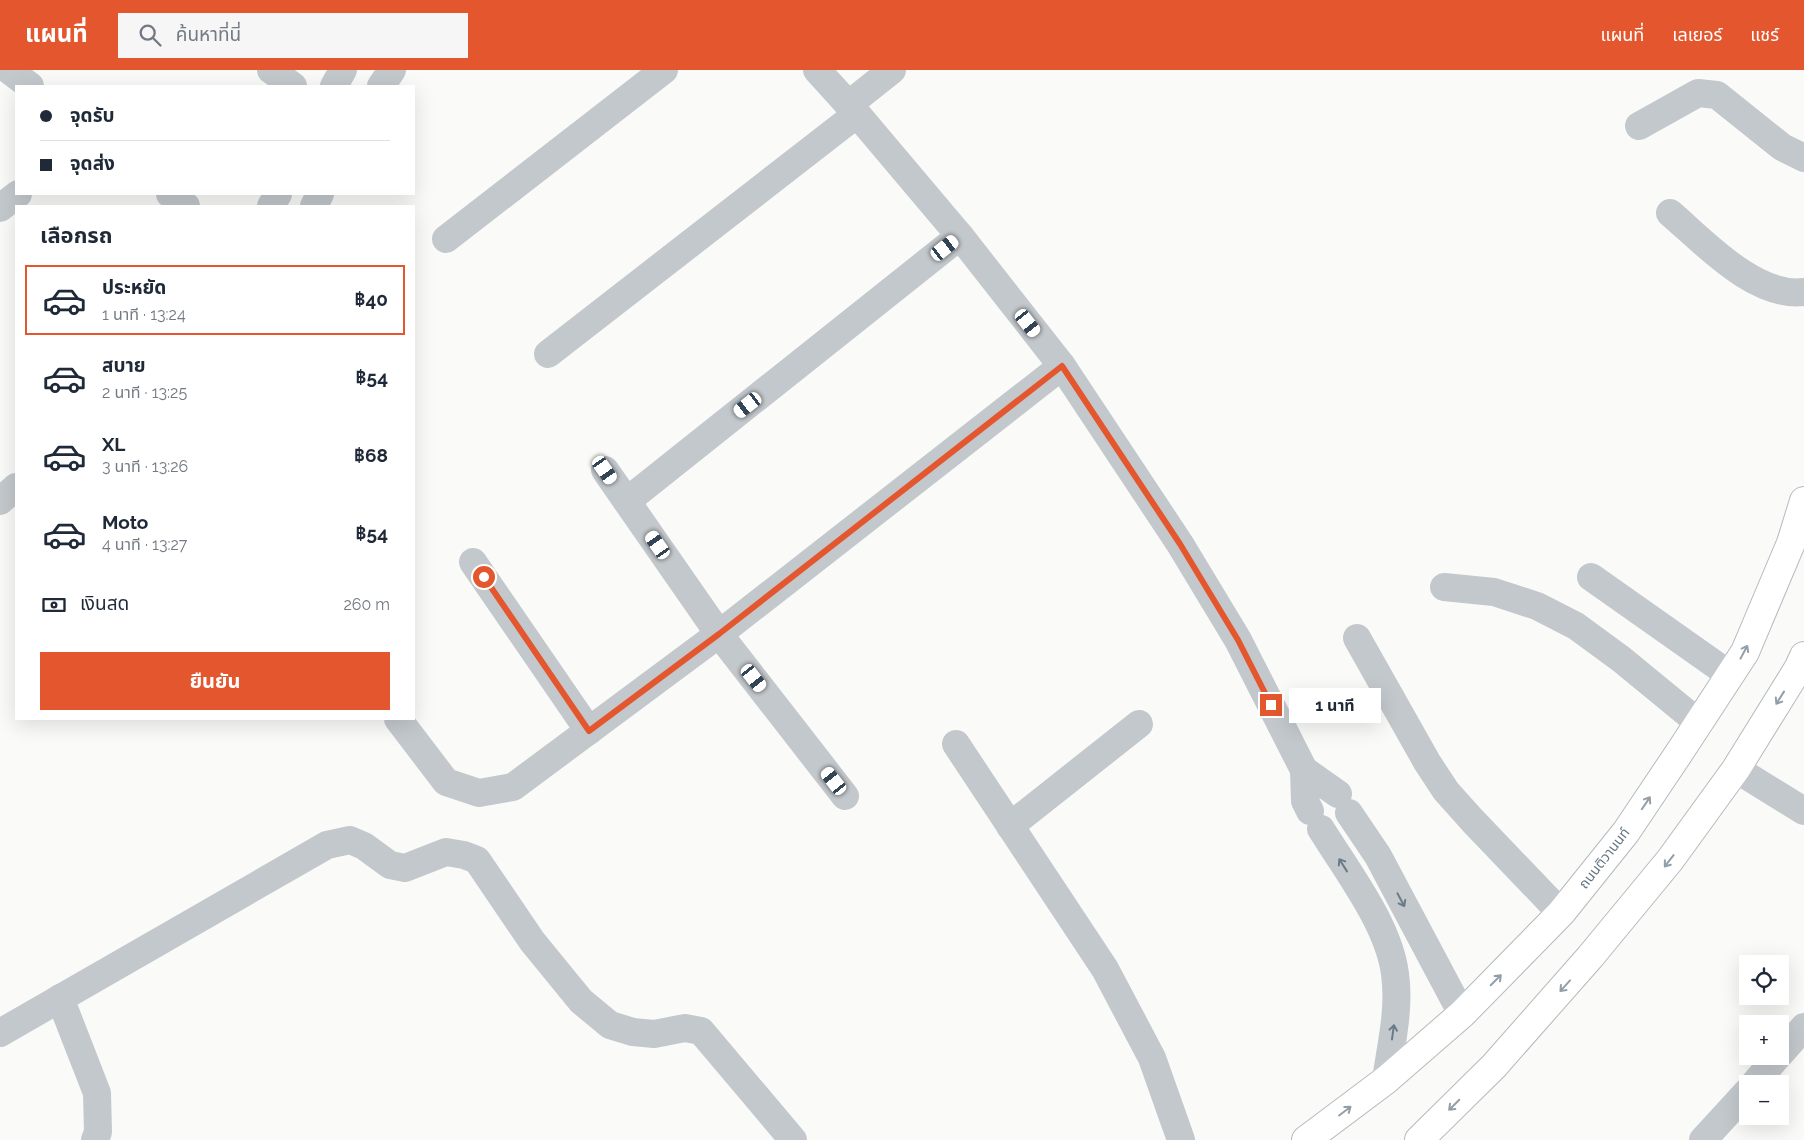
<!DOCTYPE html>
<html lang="th">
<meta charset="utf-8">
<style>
:root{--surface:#fff;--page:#f6f6f7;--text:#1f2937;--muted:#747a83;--line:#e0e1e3;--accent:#e4572e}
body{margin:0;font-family:Raleway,"Noto Sans Thai",sans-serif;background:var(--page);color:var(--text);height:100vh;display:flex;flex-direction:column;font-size:19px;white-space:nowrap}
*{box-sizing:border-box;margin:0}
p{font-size:16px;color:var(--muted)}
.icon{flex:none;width:28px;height:28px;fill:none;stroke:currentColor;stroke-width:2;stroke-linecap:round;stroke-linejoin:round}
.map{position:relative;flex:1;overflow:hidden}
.drawer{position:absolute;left:15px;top:135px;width:400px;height:515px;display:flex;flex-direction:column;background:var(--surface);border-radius:0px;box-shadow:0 5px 20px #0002}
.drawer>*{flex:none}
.top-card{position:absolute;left:15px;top:15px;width:400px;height:110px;border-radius:0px;box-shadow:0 5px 20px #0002;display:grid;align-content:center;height:110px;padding:0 25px;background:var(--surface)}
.controls{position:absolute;left:1739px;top:885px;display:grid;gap:10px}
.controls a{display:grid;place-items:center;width:50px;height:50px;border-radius:0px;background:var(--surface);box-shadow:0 5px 20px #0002;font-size:25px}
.end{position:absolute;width:22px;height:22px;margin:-11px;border:6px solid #e4572e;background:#fff;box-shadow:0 0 0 2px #fff}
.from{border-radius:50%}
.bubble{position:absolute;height:35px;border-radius:0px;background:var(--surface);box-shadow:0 5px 20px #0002;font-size:16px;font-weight:700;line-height:35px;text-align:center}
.car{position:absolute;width:15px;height:30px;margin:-15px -8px;border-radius:6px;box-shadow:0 0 4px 1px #0007;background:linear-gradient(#fff 24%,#345 0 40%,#fff 0 76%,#345 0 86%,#fff 0)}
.top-card b{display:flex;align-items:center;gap:18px;height:48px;font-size:19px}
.top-card b+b{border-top:1px solid var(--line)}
.top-card i{width:12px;height:12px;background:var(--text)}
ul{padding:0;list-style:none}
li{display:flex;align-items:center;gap:15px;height:70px;margin:0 10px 8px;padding:0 15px;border:2px solid transparent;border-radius:0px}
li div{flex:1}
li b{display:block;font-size:19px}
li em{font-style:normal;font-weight:700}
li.current{border-color:var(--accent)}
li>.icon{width:45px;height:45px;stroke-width:1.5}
h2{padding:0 25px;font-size:22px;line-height:60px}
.pay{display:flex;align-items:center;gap:12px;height:55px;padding:0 25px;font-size:19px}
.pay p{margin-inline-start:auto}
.primary-button{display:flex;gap:10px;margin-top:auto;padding:10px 25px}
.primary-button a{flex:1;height:58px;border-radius:0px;background:var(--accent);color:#fff;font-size:20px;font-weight:700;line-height:58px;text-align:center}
header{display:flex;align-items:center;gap:30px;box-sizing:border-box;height:70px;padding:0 25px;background:var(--accent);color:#fff}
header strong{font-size:24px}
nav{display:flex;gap:28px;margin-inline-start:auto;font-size:18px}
.search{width:350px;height:45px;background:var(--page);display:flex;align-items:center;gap:12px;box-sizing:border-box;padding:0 18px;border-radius:0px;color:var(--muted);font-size:19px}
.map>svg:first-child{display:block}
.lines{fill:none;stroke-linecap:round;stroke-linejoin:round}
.major-casing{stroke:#b5babe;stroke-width:30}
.minor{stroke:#c3c8cc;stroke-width:28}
.major{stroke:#fff;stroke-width:28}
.oneway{stroke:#939fa8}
.oneway2{stroke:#6a7a87}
.route{stroke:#e4572e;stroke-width:6}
.labels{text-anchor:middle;stroke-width:5;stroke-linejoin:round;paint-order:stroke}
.street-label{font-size:14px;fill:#657683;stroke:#fff}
</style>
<header>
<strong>แผนที่</strong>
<div class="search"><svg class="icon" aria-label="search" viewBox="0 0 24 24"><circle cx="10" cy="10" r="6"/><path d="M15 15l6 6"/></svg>ค้นหาที่นี่</div>
<nav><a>แผนที่</a><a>เลเยอร์</a><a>แชร์</a></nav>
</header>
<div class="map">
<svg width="1804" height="1070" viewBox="0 0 1804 1070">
<rect width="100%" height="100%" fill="#fafaf8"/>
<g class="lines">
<!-- major casing -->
<g class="major-casing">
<g id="major">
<polyline points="1306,1070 1386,1010 1462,944 1561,843 1626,762 1681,680 1745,582 1791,473 1804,431"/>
<polyline points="1419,1070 1494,996 1590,887 1670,790 1736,699 1798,599 1804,586"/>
</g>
</g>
<!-- minor -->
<g class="minor">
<polyline points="9,0 30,16"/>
<polyline points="271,0 293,16"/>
<polyline points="817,0 857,44 960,166 1062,296 1180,474 1238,570 1304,700 1305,731 1310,741"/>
<polyline points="334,16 343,0"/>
<polyline points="381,16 392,0"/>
<polyline points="848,35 892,0"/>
<polyline points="1639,56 1698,23 1717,25 1782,77 1804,88"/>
<polyline points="170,124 186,136"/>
<polyline points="271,136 278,124"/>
<polyline points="314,136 320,124"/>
<polyline points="0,138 18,124"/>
<path d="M1670,143C1704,172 1755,228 1804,222"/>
<polyline points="446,169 664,0"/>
<polyline points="548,284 857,44"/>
<polyline points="605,400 719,564 845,726"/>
<polyline points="0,431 16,417"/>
<polyline points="627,431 960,166"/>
<polyline points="473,492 589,661"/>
<polyline points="1591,507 1730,605"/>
<polyline points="1444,517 1494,522 1537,536 1576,556 1621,589 1699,653"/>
<polyline points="1357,568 1427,692 1446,721 1472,750 1561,843"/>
<polyline points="398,649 446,712 479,723 513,717 719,564 1062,296"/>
<polyline points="956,674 1105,899 1152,988 1181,1070"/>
<polyline points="1736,699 1804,741"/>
<polyline points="1304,700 1338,724"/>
<polyline points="1349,743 1378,786 1462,944"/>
<polyline points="1010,756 1139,654"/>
<path d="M1321,759C1347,801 1389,855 1395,904C1400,939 1391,975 1386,1010"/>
<polyline points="60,928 97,1023 98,1062 95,1070"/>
<polyline points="0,963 327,775 350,770 364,776 390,795 405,798 446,782 464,785 477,790 532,871 581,931 610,955 633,962 654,964 685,958 701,961 793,1070"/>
<polyline points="1780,984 1804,957"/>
<polyline points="1754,1014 1778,986"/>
<polyline points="1703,1070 1748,1021"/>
</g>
<!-- major -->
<use href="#major" class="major"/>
</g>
<!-- one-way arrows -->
<defs><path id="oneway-shaft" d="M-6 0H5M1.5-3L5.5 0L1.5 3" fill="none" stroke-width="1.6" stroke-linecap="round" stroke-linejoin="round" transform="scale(1.25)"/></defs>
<g class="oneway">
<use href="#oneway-shaft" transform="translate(1744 582) rotate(-62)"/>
<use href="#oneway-shaft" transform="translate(1780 628) rotate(122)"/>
<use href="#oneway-shaft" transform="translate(1646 733) rotate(-56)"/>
<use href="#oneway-shaft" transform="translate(1669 791) rotate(128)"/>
<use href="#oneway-shaft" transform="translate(1496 910) rotate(-45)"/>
<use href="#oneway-shaft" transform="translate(1565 916) rotate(132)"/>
<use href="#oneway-shaft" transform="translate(1454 1035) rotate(135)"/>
<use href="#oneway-shaft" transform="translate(1345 1041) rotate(-37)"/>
</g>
<g class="oneway2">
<use href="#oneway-shaft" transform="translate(1343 795) rotate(-122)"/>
<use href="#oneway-shaft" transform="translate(1401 830) rotate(62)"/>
<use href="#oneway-shaft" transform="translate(1393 962) rotate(-82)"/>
</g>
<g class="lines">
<!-- route -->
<polyline class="route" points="484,507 589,661 719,564 1062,296 1180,474 1238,570 1271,635"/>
</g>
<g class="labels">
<!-- street labels -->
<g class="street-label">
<text transform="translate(1604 788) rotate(-52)" y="5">ถนนติวานนท์</text>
</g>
</g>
</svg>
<div class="controls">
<a><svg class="icon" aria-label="locate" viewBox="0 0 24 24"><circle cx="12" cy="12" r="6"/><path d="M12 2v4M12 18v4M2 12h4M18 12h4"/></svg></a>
<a>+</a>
<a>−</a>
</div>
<i class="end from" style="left:484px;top:507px"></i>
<i class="end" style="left:1271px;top:635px"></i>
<div class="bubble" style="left:1289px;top:618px;width:92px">1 นาที</div>
<i class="car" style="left:945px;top:178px;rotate:52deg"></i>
<i class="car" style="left:1028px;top:253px;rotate:142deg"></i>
<i class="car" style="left:748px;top:335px;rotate:232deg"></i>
<i class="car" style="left:605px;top:400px;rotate:145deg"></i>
<i class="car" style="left:658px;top:475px;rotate:325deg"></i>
<i class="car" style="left:754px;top:608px;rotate:142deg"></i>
<i class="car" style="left:834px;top:711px;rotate:322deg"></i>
<div class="top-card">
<b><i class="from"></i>จุดรับ</b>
<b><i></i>จุดส่ง</b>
</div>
<section class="drawer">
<h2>เลือกรถ</h2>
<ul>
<li class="current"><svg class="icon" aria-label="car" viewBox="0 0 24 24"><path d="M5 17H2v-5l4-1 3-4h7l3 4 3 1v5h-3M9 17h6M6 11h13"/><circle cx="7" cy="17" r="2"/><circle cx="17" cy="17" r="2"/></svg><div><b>ประหยัด</b><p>1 นาที · 13:24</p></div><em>฿40</em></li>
<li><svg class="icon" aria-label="car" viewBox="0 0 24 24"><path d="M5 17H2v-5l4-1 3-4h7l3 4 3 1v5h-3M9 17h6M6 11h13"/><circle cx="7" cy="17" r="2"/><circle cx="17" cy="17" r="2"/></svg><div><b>สบาย</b><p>2 นาที · 13:25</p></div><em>฿54</em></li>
<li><svg class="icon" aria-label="car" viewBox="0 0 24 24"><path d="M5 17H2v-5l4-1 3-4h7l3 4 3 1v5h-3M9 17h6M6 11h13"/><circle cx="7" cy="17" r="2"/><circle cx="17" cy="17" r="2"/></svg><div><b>XL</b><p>3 นาที · 13:26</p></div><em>฿68</em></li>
<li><svg class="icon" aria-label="car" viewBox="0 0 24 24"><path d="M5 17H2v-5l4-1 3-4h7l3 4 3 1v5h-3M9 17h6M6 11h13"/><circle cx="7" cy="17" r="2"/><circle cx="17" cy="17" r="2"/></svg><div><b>Moto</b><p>4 นาที · 13:27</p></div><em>฿54</em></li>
</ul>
<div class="pay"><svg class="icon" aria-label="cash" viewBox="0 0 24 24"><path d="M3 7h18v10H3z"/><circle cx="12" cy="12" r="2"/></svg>เงินสด<p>260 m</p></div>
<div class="primary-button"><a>ยืนยัน</a></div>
</section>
</div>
